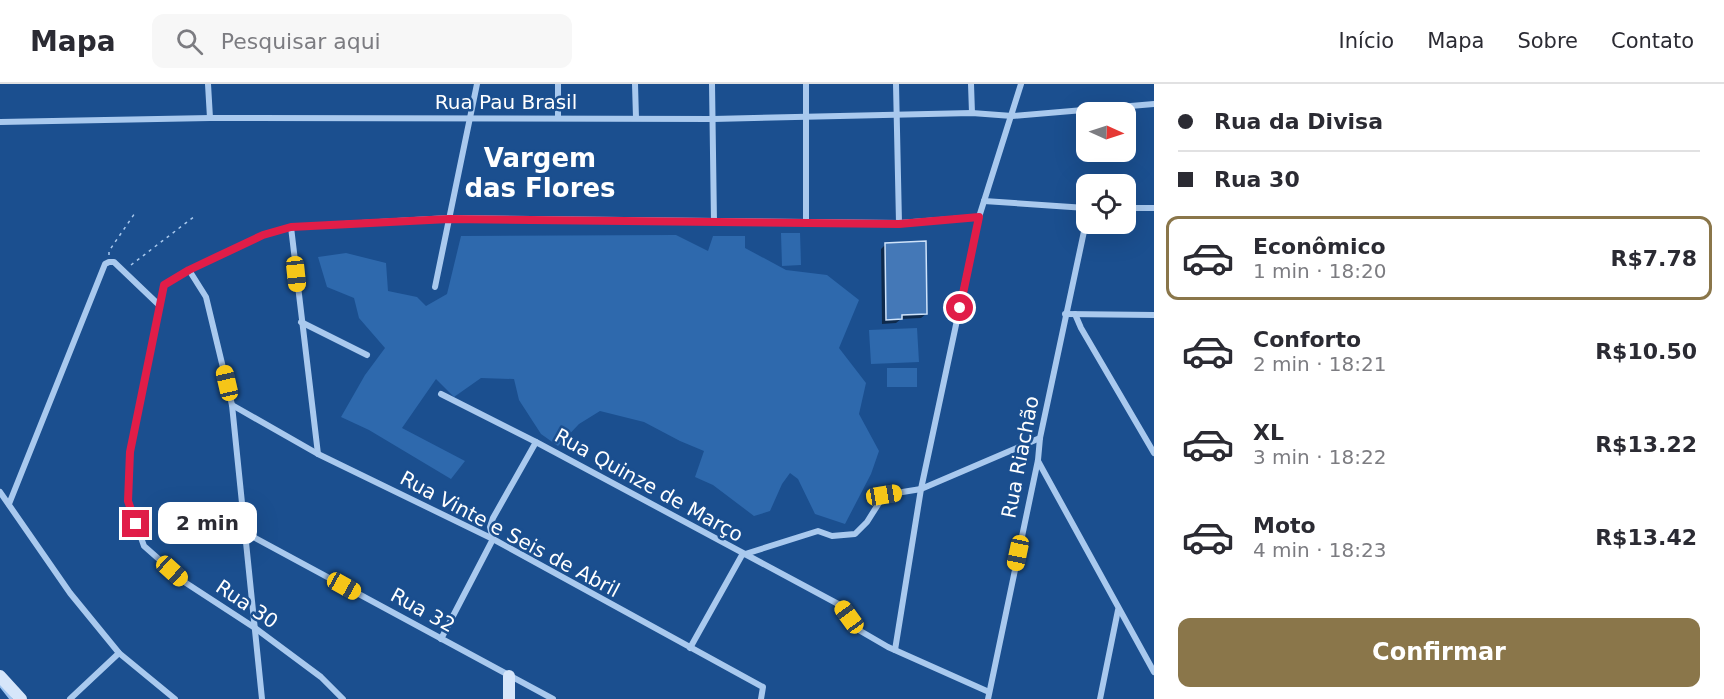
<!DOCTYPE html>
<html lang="pt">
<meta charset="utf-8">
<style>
:root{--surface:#fff;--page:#f7f7f7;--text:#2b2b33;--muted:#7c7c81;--line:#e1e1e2;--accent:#8a764a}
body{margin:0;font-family:"DejaVu Sans",sans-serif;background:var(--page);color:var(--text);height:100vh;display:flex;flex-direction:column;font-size:22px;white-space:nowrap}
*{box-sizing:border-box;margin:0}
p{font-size:20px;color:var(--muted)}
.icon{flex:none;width:33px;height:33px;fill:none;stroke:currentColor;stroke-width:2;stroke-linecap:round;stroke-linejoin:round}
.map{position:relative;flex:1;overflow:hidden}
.panel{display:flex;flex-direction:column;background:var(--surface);width:570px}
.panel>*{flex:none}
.top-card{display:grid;align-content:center;height:132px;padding:0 24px;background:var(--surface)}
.needle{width:39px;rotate:93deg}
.buttons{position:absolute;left:1076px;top:18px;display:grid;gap:12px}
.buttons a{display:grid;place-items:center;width:60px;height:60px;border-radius:12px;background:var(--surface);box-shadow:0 6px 24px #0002;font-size:30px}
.end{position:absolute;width:27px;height:27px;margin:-14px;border:8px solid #e11d48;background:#fff;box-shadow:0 0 0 3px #fff}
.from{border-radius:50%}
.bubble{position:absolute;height:42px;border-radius:12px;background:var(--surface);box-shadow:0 6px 24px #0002;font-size:20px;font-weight:800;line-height:42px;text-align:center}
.car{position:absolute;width:18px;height:36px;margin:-18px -9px;border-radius:8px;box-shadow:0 0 4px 2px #0007;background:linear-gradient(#f5c518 24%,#345 0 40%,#f5c518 0 76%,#345 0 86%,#f5c518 0)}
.top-card b{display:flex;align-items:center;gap:21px;height:57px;font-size:22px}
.top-card b+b{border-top:2px solid var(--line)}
.top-card i{width:15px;height:15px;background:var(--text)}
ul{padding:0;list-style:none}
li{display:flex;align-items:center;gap:18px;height:84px;margin:0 12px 9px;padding:0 12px;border:3px solid transparent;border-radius:12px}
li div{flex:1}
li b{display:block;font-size:22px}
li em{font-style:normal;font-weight:800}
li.active{border-color:var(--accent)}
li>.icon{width:54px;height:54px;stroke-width:1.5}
.primary-button{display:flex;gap:12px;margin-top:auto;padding:12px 24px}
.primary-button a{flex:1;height:69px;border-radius:12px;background:var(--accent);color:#fff;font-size:24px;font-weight:800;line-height:69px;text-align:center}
header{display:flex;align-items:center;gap:36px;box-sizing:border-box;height:84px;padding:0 30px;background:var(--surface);border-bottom:2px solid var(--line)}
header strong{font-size:28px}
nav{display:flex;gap:33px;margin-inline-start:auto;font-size:21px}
.search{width:420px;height:54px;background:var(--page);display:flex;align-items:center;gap:15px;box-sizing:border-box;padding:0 21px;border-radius:12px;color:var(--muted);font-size:22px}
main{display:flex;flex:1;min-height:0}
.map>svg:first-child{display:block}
.green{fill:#2e69ad}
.shadow{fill:#0007}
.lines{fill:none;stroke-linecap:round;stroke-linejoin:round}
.stream{stroke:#9cc4f0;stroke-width:3}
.building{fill:#4478b7;stroke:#cfe3fa;stroke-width:1.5}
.path{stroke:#a9c9ee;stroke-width:1.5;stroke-dasharray:3 4.5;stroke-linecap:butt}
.street{stroke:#a9c9ee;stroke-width:6}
.secondary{stroke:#d6e6fa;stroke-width:12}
.route{stroke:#e11d48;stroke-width:8}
.labels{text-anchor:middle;stroke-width:5;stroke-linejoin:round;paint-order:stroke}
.street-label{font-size:20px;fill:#fff;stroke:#1b4f8f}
.district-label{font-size:26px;font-weight:bold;fill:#fff;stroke:#1b4f8f}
</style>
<header>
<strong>Mapa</strong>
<div class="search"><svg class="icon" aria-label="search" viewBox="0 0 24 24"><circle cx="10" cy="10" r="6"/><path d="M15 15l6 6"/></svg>Pesquisar aqui</div>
<nav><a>Início</a><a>Mapa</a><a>Sobre</a><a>Contato</a></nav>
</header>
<main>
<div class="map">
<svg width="1154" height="615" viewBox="0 0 1154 615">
<rect width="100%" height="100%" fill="#1b4f8f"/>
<!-- green -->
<g class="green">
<polygon points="781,149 800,149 801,181 782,182"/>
<polygon points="676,151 708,167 713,152 745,152 745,164 786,186 827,191 859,216 839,264 866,299 859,330 879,367 871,390 845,440 815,430 798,395 790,389 782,400 770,427 754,432 713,401 695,393 704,367 680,357 644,338 600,327 579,340 558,362 541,350 519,316 514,295 481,294 454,313 436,295 402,344 465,377 451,395 369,346 341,333 365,291 385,264 359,234 354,214 327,203 318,173 346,169 386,179 388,207 417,213 426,222 447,210 461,152"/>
<polygon points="917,244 919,278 871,280 869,246"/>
<rect x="887" y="284" width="30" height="19"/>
</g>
<!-- shadow -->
<polygon class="shadow" points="886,160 926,230 921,234 901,235 896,239 882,240 881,165"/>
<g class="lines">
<!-- stream -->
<polyline class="stream" points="0,601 11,615"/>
</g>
<!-- building -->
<polygon class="building" points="926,157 927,230 902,231 902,235 886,236 885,159"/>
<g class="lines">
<!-- path -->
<g class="path">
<polyline points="109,171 109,167 135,129"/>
<polyline points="131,181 195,132"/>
</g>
<!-- street -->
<g class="street">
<polyline points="208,0 210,34"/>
<polyline points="635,0 636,34"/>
<polyline points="712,0 714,138"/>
<polyline points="896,0 899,139"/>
<polyline points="971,0 972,29"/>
<polyline points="558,34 558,0"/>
<polyline points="0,38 210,34 713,35 972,29 1012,32 1154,20"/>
<polyline points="984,117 1086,124"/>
<polyline points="1125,124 1154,124"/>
<polyline points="806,139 806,0"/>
<polyline points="291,143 318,370"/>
<polyline points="189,186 206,213 232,321 262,615"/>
<polyline points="435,203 477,0"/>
<polyline points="1065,230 1154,231"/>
<polyline points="1075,230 1081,244 1154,369"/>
<polyline points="301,238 367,271"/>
<polyline points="441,310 536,358 840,521 857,545 888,563 989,608"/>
<polyline points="232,321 318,370 493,455 763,603 761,615"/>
<polyline points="1038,377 1154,588"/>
<polyline points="0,408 70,509 119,569 175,615"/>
<polyline points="9,420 105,180 109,178 114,178 159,221"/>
<polyline points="246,449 553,615"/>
<polyline points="441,555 493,455 490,443 493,434 536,358"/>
<polyline points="690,564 742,471 818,447 832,452 855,450 867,438 884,411 921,405 1040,354"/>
<polyline points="895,566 921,405 979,133 1021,0"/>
<polyline points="70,615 119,569"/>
<polyline points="343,615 321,593 255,544 186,499 144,462 128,417 130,368 164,201 189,186 263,151 291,143 449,134 899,139 979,133"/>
<polyline points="988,615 1038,376 1040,354 1086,138"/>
<polyline points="1100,615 1118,526"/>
</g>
<!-- secondary -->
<g class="secondary">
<polyline points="0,592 21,615"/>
<polyline points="509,592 509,615"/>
</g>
</g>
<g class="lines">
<!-- route -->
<polyline class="route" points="136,440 128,417 130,368 164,201 189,186 263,151 291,143 449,135 899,140 979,133 960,224"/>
</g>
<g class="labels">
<!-- street labels -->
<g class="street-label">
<text x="506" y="25">Rua Pau Brasil</text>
<text transform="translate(1020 373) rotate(-79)" y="7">Rua Riachão</text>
<text transform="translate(649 401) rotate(29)" y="7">Rua Quinze de Março</text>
<text transform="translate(510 450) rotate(28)" y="7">Rua Vinte e Seis de Abril</text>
<text transform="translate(247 520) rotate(34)" y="7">Rua 30</text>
<text transform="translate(423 526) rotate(29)" y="7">Rua 32</text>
</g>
<!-- district labels -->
<g class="district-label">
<text x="540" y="83">Vargem<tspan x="540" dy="30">das Flores</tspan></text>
</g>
</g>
</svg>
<div class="buttons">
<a><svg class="needle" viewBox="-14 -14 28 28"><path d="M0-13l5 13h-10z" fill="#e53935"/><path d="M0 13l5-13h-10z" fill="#7c7c81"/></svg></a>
<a><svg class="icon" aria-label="locate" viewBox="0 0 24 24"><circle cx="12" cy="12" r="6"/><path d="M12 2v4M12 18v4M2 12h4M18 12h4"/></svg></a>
</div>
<i class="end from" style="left:960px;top:224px"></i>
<i class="end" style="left:136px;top:440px"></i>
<div class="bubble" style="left:158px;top:418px;width:99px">2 min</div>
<i class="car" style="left:296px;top:190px;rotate:174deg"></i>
<i class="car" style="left:227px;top:299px;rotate:347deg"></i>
<i class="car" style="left:884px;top:411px;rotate:81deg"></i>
<i class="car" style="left:1018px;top:469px;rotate:192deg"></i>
<i class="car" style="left:172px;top:487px;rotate:132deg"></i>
<i class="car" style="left:344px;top:502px;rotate:119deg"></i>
<i class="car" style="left:849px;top:533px;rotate:324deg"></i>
</div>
<section class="panel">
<div class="top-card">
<b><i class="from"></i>Rua da Divisa</b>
<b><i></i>Rua 30</b>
</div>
<ul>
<li class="active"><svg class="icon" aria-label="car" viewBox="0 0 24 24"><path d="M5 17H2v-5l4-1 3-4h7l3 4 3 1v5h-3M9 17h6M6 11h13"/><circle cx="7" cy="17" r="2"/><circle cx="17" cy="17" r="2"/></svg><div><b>Econômico</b><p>1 min · 18:20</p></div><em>R$7.78</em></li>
<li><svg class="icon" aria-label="car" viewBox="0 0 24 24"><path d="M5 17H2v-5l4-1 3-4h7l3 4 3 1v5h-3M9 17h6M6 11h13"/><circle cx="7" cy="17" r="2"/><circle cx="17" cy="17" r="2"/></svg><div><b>Conforto</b><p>2 min · 18:21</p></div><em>R$10.50</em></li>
<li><svg class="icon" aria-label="car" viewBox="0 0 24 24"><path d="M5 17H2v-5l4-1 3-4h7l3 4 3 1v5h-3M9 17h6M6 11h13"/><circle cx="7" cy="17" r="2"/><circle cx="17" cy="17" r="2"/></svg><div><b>XL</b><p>3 min · 18:22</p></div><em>R$13.22</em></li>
<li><svg class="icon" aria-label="car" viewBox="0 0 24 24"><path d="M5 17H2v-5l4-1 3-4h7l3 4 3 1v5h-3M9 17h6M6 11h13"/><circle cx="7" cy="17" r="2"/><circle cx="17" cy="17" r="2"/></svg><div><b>Moto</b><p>4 min · 18:23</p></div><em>R$13.42</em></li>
</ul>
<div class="primary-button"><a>Confirmar</a></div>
</section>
</main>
